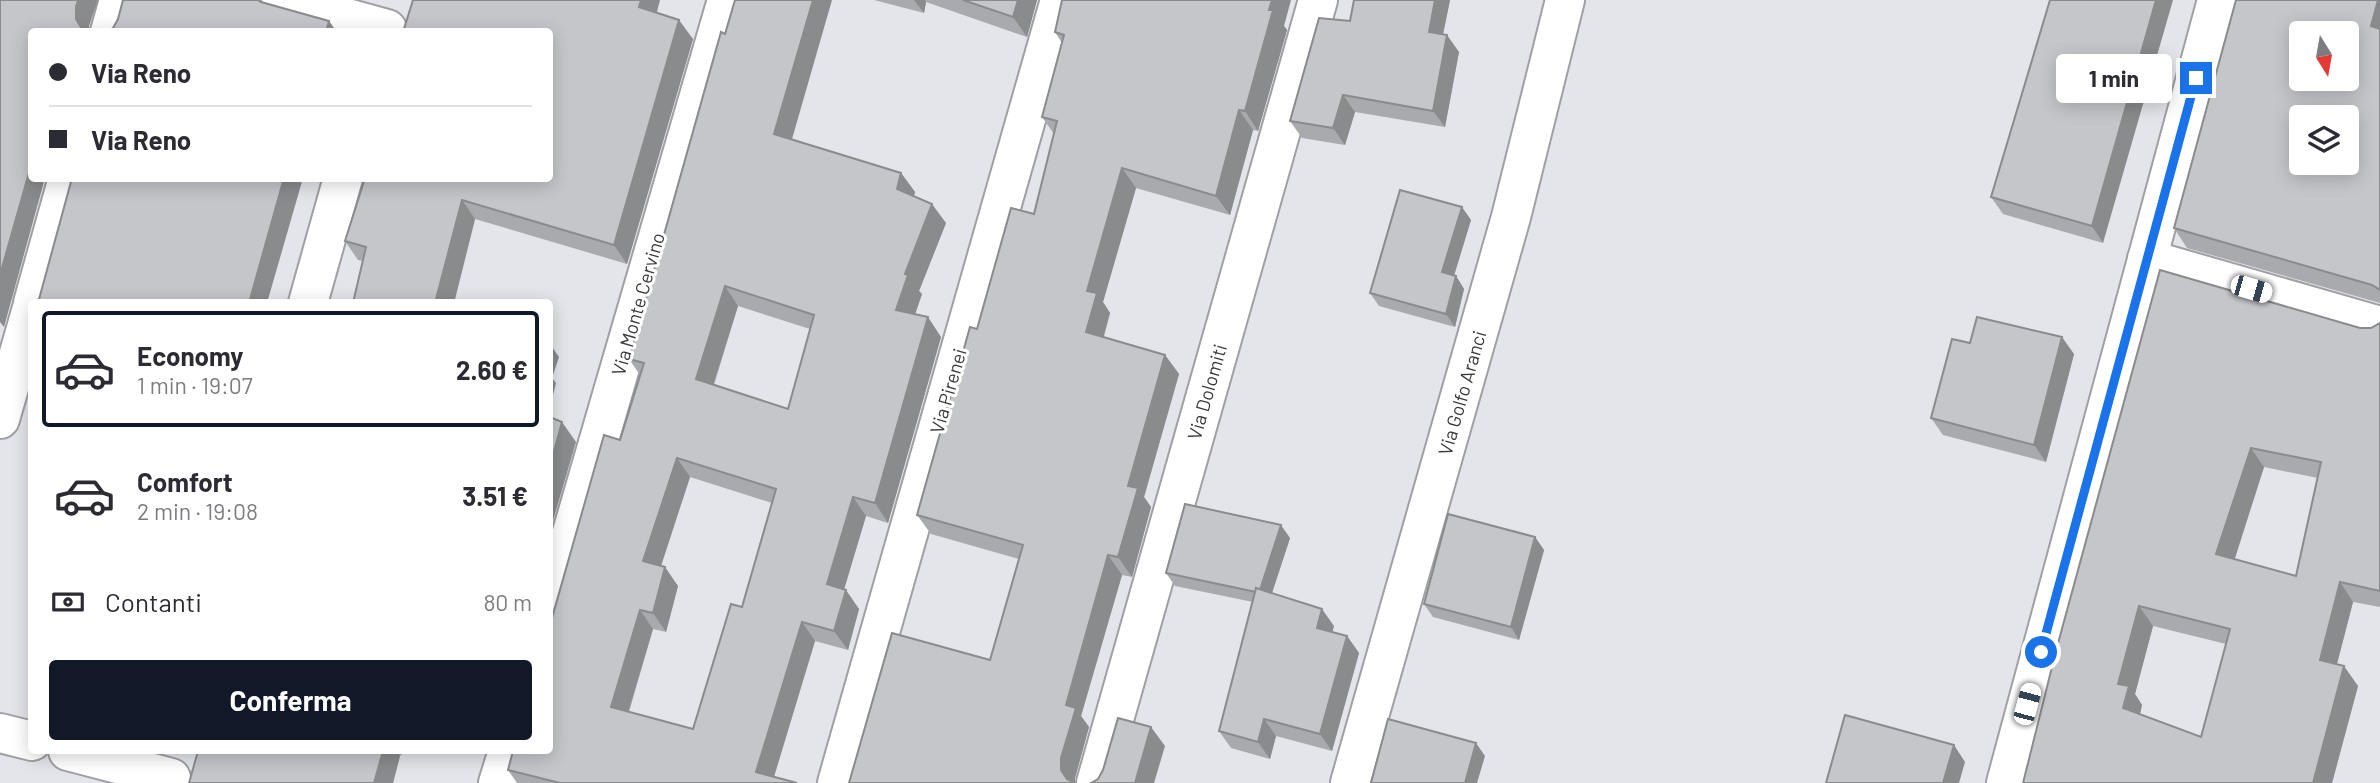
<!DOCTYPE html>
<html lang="it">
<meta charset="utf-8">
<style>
:root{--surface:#fff;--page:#f2f2f3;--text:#2b2b33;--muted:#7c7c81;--line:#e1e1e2;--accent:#111827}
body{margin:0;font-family:Barlow,sans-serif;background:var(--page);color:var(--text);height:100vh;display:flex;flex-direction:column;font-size:26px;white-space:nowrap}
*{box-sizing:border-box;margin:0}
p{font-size:23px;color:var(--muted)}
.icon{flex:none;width:38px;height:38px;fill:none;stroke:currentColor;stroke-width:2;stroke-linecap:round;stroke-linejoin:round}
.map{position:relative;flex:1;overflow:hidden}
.sheet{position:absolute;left:28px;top:299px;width:525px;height:455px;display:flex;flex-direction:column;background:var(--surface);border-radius:7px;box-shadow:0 4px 18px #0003}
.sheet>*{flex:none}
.banner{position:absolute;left:28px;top:28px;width:525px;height:154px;border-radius:7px;box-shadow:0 4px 18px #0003;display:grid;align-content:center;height:154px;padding:0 21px;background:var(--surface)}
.needle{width:46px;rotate:169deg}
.fabs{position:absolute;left:2289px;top:21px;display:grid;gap:14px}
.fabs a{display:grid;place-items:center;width:70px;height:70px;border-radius:7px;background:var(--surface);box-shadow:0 4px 18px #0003;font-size:35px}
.end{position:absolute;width:32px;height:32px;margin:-16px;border:9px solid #1a73e8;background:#fff;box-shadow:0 0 0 4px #fff}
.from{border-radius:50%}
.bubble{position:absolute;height:49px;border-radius:7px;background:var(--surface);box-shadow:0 4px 18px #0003;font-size:23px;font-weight:700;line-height:49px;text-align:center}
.car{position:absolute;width:21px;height:42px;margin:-21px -10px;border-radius:9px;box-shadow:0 0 5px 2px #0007;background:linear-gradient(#fff 24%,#345 0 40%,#fff 0 76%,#345 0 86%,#fff 0)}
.banner b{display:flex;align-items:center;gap:24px;height:66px;font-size:26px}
.banner b+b{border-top:2px solid var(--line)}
.banner i{width:18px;height:18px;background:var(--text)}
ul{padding:12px 0 0;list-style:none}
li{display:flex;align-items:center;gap:21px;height:116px;margin:0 14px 10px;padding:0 7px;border:4px solid transparent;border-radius:7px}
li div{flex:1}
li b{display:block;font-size:26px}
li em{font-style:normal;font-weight:700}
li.active{border-color:var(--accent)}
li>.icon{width:63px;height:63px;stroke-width:1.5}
.pay{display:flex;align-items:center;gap:18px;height:77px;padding:0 21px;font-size:26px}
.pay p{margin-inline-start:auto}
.primary-button{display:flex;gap:14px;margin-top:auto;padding:14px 21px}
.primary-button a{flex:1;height:80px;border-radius:7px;background:var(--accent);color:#fff;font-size:28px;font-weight:700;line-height:80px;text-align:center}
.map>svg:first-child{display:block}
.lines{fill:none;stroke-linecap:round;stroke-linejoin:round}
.minor-casing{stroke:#a0a0a4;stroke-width:42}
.minor{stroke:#fff;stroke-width:38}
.wall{fill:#a9aaae;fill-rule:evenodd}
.shaded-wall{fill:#8a8b8d}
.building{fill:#c5c6ca;stroke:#8a8b8d;stroke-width:2;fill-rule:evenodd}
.route{stroke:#1a73e8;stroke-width:9}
.labels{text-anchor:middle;stroke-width:6;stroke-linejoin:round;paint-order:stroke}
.street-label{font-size:19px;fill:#393a3b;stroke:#fff}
</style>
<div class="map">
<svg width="2380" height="783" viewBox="0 0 2380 783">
<rect width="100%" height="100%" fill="#e4e5ea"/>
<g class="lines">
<!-- minor casing -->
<g class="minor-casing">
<g id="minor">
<polyline points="281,0 387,29"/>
<polyline points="110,32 119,0"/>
<polyline points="2147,259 2380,326"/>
<polyline points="33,303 68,178"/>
<polyline points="308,303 343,178"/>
<polyline points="0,419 32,308"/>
<polyline points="550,608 727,0"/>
<polyline points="0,733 32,741"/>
<polyline points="68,751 171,778"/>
<polyline points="498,783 508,751"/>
<polyline points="837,783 1060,0"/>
<polyline points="1096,783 1318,0"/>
<polyline points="1350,783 1511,217 1565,0"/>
<polyline points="2006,783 2217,0"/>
</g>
</g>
<!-- minor -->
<use href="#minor" class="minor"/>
</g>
<!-- wall -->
<g class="wall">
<polygon points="874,0 1037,0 1027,37 926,2 924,13"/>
<polygon points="1450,0 1443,34 1459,52 1445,127 1355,112 1345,145 1302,138 1290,121 1350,21"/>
<polygon points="2380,0 2380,303 2187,248 2174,228"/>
<polygon points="2048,7 2103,243 2003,214 1991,197"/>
<polygon points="657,13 693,39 627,264 475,219 454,303 353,303 363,261 358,260 345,241"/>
<polygon points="1284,26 1287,30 1258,131 1253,130 1230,215 1136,188 1103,302 1110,313 1104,337 1165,355 1179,374 1144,497 1151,507 1132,577 1122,575 1081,716 1089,727 1075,778 990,660 1019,559 931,534 917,515 977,329 1034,214 1054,134 1042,117 1062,43 1055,32"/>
<path d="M725,34L792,139L901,173L915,192L914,196L946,223L919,291L922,294L915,314L941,337L888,523L866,516L844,589L859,609L848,650L815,641L774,777L797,783H517L508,770L620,440L640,375L629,359ZM738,306L810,329L788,409L714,385ZM690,477L772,503L742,607L693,729L629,712L653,629L666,632L678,586L661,566Z"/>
<polygon points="1471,220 1454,276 1456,276 1464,289 1455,327 1379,306 1370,293"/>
<path d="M2380,323V607L2353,602L2337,664L2358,686L2332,783H2023L2057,647L2360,328H2371ZM2264,467L2318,478L2296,576L2234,559ZM2153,626L2226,644L2201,737L2140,714L2142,705L2135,694Z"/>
<polygon points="2074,354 2046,462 1943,435 1931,418"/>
<polygon points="1535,537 1544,550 1519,640 1433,617 1424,604"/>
<polygon points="1290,538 1272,593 1334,626 1332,632 1347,636 1359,653 1332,751 1276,736 1270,759 1231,748 1219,731 1253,602 1175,586 1166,573"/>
<polygon points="198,751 406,751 400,756 393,783 189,783"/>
</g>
<!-- shaded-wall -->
<g class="shaded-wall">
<polygon points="78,0 98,0 89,26 89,32 84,32 76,19 76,7"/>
<polygon points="641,0 660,0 653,27 639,7"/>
<polygon points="813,0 832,0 788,153 774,134"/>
<polygon points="914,0 925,0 926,2 924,13"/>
<polygon points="1018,0 1037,0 1027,37 1013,17"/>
<polygon points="1272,0 1291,0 1284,26 1287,30 1258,131 1245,111"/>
<polygon points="1435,0 1450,0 1440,49 1429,32"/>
<polygon points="2156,0 2173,0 2103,243 2092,226"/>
<polygon points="2378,0 2380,0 2380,40 2371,26"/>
<polygon points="679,20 693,39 627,264 614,245"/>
<polygon points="329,21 337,32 326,32"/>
<polygon points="1447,35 1459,52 1445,127 1433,111"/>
<polygon points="1343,95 1355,112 1345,145 1333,128"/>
<polygon points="1239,110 1253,130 1230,215 1216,196"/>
<polygon points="32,162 32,178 45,178 4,327 0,322 0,275"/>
<polygon points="1122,168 1136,188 1103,302 1110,313 1099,352 1086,332 1087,291"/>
<polygon points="901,173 915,192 910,209 897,189"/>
<polygon points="284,178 303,178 267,303 249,303"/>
<polygon points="462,200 475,219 454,303 435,303"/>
<polygon points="932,204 946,223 919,291 922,294 910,329 896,310 905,274"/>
<polygon points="1462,207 1471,220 1451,285 1442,272"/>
<polygon points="1456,276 1464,289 1455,327 1446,314"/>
<polygon points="725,286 738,306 709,398 696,379"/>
<polygon points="928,317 941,337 888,523 875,503"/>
<polygon points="2062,337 2074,354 2046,462 2034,445"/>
<polygon points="550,344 559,357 552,378 556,383 550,407"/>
<polygon points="1165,355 1179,374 1144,497 1151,507 1132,577 1118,557 1128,486"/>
<polygon points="562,422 576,442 550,531 550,466"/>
<polygon points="2251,448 2264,467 2230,574 2216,554"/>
<polygon points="677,458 690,477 656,581 643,561"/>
<polygon points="853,497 866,516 840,603 827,584"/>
<polygon points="1281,525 1290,538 1268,605 1259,593"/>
<polygon points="1535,537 1544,550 1519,640 1511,627"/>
<polygon points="1108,555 1122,575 1081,716 1089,727 1075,778 1075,783 1070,783 1061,770 1061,758 1066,705"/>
<polygon points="665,567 678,586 666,632 653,613"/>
<polygon points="2340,582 2353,602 2333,679 2320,660"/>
<polygon points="846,590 859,609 848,650 834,631"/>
<polygon points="2139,606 2153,626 2135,694 2142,705 2137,727 2123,708 2118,684"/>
<polygon points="1322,609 1334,626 1329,645 1317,628"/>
<polygon points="640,610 653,629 624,726 611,707"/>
<polygon points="802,622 815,641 772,783 756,772"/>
<polygon points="1347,636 1359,653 1332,751 1320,734"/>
<polygon points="2344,666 2358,686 2332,783 2313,783"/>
<polygon points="1264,719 1276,736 1270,759 1258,742"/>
<polygon points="1151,727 1165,746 1154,783 1135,783"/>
<polygon points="1476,743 1485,756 1477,783 1465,783"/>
<polygon points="1954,745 1965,762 1959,783 1943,783"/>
<polygon points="383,751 397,751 400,756 393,783 374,783"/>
</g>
<!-- building -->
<g class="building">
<polygon points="0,0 78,0 76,7 76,19 82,29 86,32 32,32 32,162 0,275"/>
<polygon points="123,0 258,0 261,2 329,21 326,32 107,32 113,28 118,19"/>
<polygon points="413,0 641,0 639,7 679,20 614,245 462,200 435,303 353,303 366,247 345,241 365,178 550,178 550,32 403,32"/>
<path d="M735,0H813L774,134L901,173L897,189L932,204L905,274L908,275L896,310L928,317L875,503L853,497L827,584L846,590L834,631L802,622L756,772L797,783H560L508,770L513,751H550V625L604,435L620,440L644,363L629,359L721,32L725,34ZM725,286L814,315L788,409L696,379ZM677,458L776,489L742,607L731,604L693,729L611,707L640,610L653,613L665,567L643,561Z"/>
<polygon points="963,0 1018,0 1013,17"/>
<polygon points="1062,0 1272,0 1269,10 1273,10 1245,111 1239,110 1216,196 1122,168 1087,291 1097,293 1086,332 1165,355 1128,486 1138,488 1118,557 1108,555 1066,705 1076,708 1061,758 1061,770 1067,779 1074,783 849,783 892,633 990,660 1023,545 917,515 970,327 977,329 1011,208 1034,214 1057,121 1042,117 1064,35 1055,32"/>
<polygon points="1354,0 1435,0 1429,32 1447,35 1433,111 1343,95 1333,128 1290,121 1319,18 1350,21"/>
<polygon points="2050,0 2156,0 2092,226 1991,197"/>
<path d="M2236,0H2378L2371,26L2380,29V290L2372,285L2174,228ZM2301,33H2347V79H2301ZM2301,117H2347V163H2301Z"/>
<polygon points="72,178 284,178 249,303 38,303"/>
<polygon points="1400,190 1462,207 1442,272 1456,276 1446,314 1370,293"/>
<path d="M2160,270L2360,328H2371L2380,323V591L2340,582L2320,660L2344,666L2313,783H2023L2057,647ZM2251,448L2321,462L2296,576L2216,554ZM2139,606L2230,629L2201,737L2123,708L2129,686L2118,684Z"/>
<polygon points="1977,317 2062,337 2034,445 1931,418 1952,339 1970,343"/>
<polygon points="550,417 562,422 550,466"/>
<polygon points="1185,504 1281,525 1260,590 1256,588 1256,592 1166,573"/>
<polygon points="1448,514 1535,537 1511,627 1424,604"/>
<polygon points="1256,588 1322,609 1317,628 1347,636 1320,734 1264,719 1258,742 1219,731"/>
<polygon points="1845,715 1954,745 1943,783 1826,783"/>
<polygon points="1118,718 1151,727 1135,783 1091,783 1098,779 1103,770"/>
<polygon points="1388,719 1476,743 1465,783 1371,783"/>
<polygon points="198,751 383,751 374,783 189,783"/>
</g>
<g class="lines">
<!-- route -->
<polyline class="route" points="2041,652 2196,78"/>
</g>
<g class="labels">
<!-- street labels -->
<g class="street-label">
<text transform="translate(638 304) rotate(-74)" y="7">Via Monte Cervino</text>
<text transform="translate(948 391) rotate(-74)" y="7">Via Pirenei</text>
<text transform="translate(1207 392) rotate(-74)" y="7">Via Dolomiti</text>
<text transform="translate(1462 393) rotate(-74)" y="7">Via Golfo Aranci</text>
</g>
</g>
</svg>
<div class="fabs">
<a><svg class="needle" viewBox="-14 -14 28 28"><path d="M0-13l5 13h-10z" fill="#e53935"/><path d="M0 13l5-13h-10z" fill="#7c7c81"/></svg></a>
<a><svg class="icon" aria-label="layers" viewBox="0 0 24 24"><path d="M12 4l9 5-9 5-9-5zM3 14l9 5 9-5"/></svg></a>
</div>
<i class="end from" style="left:2041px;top:652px"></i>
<i class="end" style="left:2196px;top:78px"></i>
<div class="bubble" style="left:2056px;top:54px;width:116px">1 min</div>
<i class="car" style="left:2251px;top:289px;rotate:106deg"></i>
<i class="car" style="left:2027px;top:704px;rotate:15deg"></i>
<div class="banner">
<b><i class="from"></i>Via Reno</b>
<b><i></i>Via Reno</b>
</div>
<section class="sheet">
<ul>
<li class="active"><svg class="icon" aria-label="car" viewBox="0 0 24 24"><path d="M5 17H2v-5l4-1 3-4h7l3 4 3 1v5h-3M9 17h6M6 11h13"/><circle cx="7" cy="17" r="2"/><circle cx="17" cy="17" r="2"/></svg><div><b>Economy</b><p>1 min · 19:07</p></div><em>2.60 €</em></li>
<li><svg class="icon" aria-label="car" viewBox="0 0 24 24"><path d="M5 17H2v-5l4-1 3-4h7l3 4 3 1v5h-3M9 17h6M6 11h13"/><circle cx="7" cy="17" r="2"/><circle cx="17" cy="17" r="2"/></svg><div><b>Comfort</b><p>2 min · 19:08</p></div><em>3.51 €</em></li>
</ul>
<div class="pay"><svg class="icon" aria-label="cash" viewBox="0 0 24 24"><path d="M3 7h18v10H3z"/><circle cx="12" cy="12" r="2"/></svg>Contanti<p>80 m</p></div>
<div class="primary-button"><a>Conferma</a></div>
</section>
</div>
